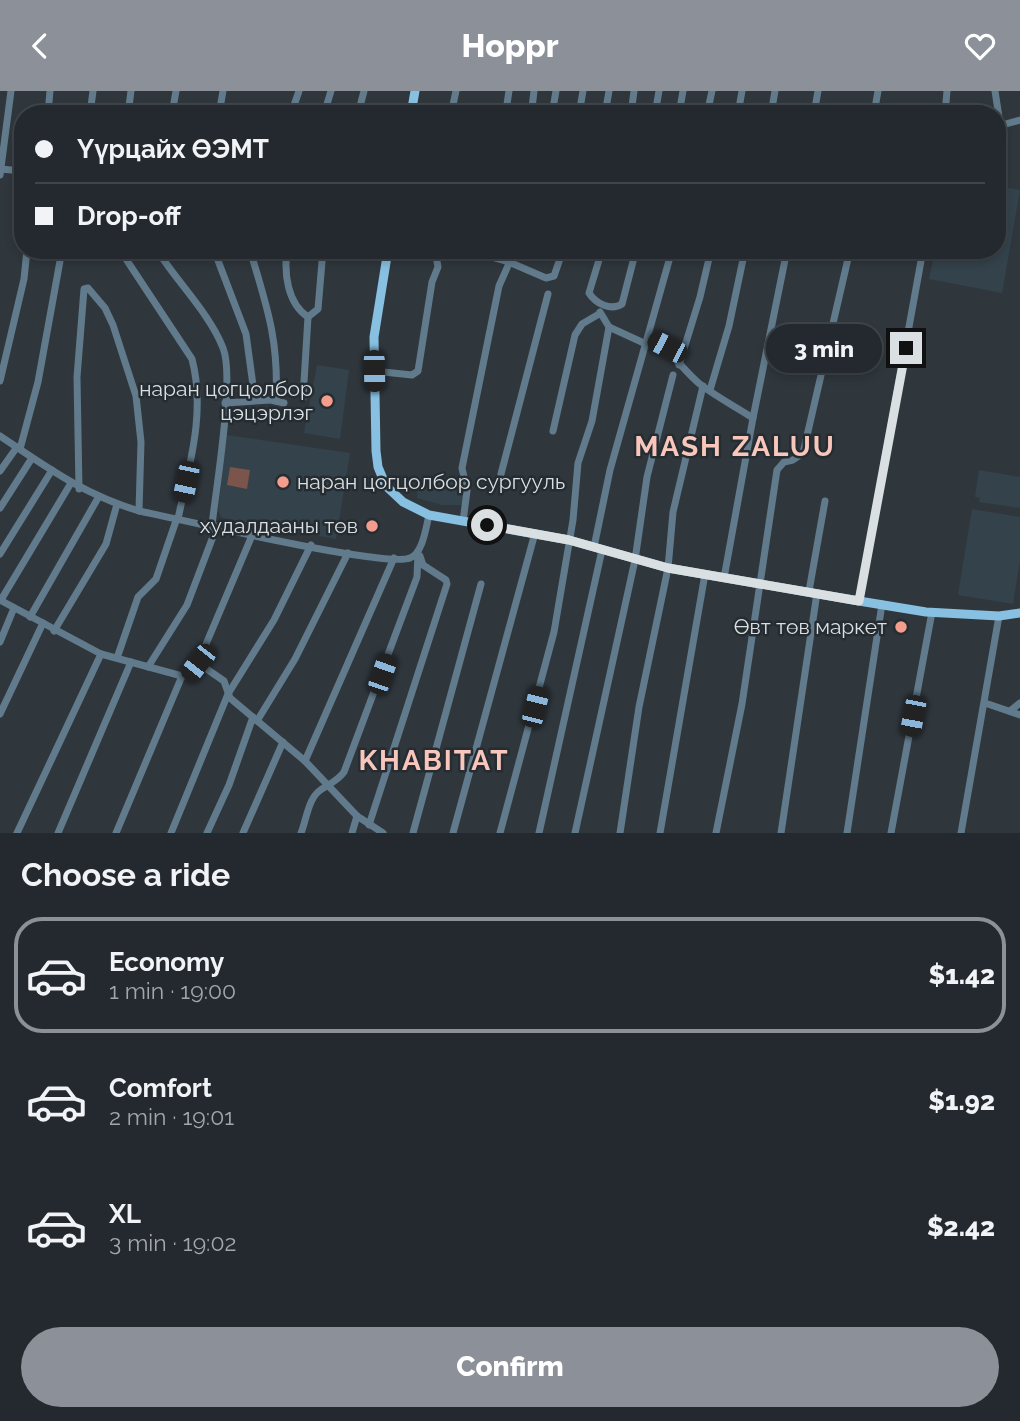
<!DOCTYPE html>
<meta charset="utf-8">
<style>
:root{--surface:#23292e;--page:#2b3136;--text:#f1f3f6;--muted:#a3a6aa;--line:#40454a;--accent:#8c9099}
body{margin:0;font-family:Raleway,sans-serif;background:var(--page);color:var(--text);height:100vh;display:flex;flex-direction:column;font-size:26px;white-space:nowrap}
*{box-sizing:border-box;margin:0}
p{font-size:23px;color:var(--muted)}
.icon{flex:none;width:38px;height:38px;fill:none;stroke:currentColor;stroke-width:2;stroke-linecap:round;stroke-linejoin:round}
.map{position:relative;height:742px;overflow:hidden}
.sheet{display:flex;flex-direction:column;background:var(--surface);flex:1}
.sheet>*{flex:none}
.top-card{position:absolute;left:14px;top:14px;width:992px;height:154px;border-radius:28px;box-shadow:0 4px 10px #0003,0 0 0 2px var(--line);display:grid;align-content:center;height:154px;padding:0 21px;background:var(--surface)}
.end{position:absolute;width:32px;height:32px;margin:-16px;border:9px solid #dadfe2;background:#111;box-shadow:0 0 0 4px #111}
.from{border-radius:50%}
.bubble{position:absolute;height:49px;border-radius:24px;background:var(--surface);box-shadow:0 4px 10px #0003,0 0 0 2px var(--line);font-size:23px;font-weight:800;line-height:49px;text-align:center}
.car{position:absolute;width:21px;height:42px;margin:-21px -10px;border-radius:9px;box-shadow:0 0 5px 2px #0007;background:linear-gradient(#222 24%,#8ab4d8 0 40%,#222 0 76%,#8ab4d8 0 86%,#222 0)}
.top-card b{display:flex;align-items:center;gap:24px;height:66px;font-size:26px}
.top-card b+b{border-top:2px solid var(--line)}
.top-card i{width:18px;height:18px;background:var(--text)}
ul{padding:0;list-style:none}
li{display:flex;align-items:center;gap:21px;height:116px;margin:0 14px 10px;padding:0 7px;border:4px solid transparent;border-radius:28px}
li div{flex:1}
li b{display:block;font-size:26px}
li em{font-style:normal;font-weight:800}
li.active{border-color:var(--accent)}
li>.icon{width:63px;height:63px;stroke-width:1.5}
h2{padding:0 21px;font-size:32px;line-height:84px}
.cta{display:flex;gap:14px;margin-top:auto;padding:14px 21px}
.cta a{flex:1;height:80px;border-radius:42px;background:var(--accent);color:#fff;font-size:28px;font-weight:800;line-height:80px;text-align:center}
header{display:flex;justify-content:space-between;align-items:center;height:91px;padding:0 21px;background:var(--accent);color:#fff;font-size:32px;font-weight:800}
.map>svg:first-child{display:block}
.built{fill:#34424b}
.green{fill:#7b544c}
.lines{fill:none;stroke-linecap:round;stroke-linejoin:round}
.minor{stroke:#617b8c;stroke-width:7}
.major{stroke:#88c0e2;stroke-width:9}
.route{stroke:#dadfe2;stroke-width:9}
.poi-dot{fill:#f49d8c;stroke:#252d32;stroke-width:2.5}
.labels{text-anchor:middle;stroke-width:5;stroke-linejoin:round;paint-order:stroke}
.poi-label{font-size:21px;fill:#dadfe2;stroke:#252d32;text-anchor:end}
.district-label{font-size:28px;font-weight:bold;letter-spacing:2px;fill:#f8c6bb;stroke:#252d32}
</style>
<header><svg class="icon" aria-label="back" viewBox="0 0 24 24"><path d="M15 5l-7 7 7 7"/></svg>Hoppr<svg class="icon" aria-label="heart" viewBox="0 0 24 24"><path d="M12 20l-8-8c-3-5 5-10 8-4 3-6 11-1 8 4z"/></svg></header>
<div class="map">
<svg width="1020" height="742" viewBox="0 0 1020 742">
<rect width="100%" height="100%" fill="#2f373d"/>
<!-- built -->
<g class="built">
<polygon points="998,95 1020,99 1002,202 929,188 935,159 998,159"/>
<polygon points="317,274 349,279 340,348 304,342"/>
<polygon points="227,344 350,362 336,448 222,427 218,420"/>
<polygon points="979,379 1020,386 1020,417 979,411 980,407 975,406"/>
<polygon points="419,386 445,387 465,396 464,414 442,414 417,407"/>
<polygon points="972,418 1020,426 1020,470 1013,513 958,504"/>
</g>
<!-- green -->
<polygon class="green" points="230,376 250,379 247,398 227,394"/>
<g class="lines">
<!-- minor -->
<g class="minor">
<polyline points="995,0 1003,52"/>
<polyline points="507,13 509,0"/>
<polyline points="532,17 534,0"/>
<polyline points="48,23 50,0"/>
<polyline points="90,23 93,0"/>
<polyline points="128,23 131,0"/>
<polyline points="172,23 176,0"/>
<polyline points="219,23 223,0"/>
<polyline points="291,23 299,0"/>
<polyline points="324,23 331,0"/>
<polyline points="358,23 364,0"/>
<polyline points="451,23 456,0"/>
<polyline points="493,23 495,16"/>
<polyline points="552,23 556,0"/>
<polyline points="579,23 583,0"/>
<polyline points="605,23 609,0"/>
<polyline points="631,23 634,0"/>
<polyline points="655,23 659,0"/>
<polyline points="679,23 683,0"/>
<polyline points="707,23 712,0"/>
<polyline points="738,23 742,0"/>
<polyline points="771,23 775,0"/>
<polyline points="814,23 818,0"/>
<polyline points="874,23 878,0"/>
<polyline points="945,23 947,0"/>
<polyline points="1002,34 1020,29"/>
<polyline points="0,78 23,80"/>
<polyline points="0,84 11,0"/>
<path d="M120,159L192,268C206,322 189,375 178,428"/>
<path d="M157,159C177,191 210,223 223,257C235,286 216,398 212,434"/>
<polyline points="214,159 246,243 255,309"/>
<path d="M250,159C267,216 279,249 276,310"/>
<path d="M287,159C284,182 287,212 308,226"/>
<polyline points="467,159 509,171 546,187 554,185 563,159"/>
<path d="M602,159L589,202C596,213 611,220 622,213L636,159"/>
<polyline points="600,221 609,236 646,253"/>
<polyline points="308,226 318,218 323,159"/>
<path d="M648,246C673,259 680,277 701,294C717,306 736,316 753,327L724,487"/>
<polyline points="679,274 700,206 711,159"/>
<polyline points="374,280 412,284 418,280 432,191 438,176 435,159"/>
<polyline points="0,290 24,188 27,159"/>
<polyline points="710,299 729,235 745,159"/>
<polyline points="303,307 308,226"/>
<polyline points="225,312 271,309 284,312"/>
<polyline points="753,327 787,159"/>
<polyline points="553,340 575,244 582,233 599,223"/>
<path d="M0,345C48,377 83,403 139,420C180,428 384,477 410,467C423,462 426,436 429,424"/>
<polyline points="20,358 38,291 62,159"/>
<polyline points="0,380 17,356"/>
<polyline points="501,383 548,203"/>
<polyline points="79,398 77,286 84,198 88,197 105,217 113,234 136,305 141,351 139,420"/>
<polyline points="0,417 32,367"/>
<polyline points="463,430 467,400 462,377 499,195 515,159"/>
<polyline points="594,456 610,379 672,159"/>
<polyline points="0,463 52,379"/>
<polyline points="809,500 825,410"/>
<polyline points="0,509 101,563 182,585 189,584 198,572 224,590 230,607 305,670 357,725 383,742"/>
<polyline points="1,509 71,392"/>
<polyline points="859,510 923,159"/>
<polyline points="30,526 98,407"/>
<polyline points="54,540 106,453 117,413"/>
<polyline points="0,551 14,517"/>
<polyline points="117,567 138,506 156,488 177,427"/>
<polyline points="198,572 253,442"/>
<polyline points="148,576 187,514 217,435"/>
<polyline points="985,612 1020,624"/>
<polyline points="1010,620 1020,612"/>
<polyline points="0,623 43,532"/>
<polyline points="257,630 295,568 348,462"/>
<polyline points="305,670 394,467"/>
<polyline points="369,734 447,493 446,489 423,474 420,465"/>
<polyline points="17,742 101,563"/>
<polyline points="58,742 131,571"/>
<polyline points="116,742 182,585"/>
<polyline points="171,742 228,603 274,529 311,454"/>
<polyline points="207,742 229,694 253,626"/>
<polyline points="243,742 283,651"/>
<path d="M301,742C306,730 308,710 318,701C327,693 336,692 344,681L417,486L418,462"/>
<polyline points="352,742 357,725"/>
<polyline points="413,742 481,493"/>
<polyline points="453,742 535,442"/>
<polyline points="500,742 554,541 573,429 578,372 592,330 609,236"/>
<polyline points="539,742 602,459"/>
<polyline points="575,742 635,469 647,386 673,284"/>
<polyline points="620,742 639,616 668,477 673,421 703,295"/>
<polyline points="660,742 705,483"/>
<polyline points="716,742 742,613 777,379 784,371 793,369 803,362 850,159"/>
<polyline points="781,742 817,502"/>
<polyline points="847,742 882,513"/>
<polyline points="891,742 932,521"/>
<polyline points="961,742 999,525"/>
</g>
<!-- major -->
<g class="major">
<polyline points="411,23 415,0"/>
<polyline points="388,159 374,246 376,360 378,376 386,395 403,411 429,424 569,449 668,477 859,510 926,521 999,525 1020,522"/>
</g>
</g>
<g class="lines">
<!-- route -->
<polyline class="route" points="487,434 569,449 668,477 859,510 906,257"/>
</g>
<!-- markers -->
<g class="poi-dot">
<circle cx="327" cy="310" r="7"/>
<circle cx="283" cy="391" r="7"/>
<circle cx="372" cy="435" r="7"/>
<circle cx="901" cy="536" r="7"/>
</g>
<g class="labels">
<!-- poi labels -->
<g class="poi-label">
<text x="313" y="305">наран цогцолбор<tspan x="313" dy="24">цэцэрлэг</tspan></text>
<text x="297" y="398" text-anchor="start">наран цогцолбор сургууль</text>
<text x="358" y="442">худалдааны төв</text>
<text x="887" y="543">Өвт төв маркет</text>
</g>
<!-- district labels -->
<g class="district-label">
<text x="735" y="365">MASH ZALUU</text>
<text x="434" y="679">KHABITAT</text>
</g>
</g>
</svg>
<i class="end from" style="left:487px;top:434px"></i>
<i class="end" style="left:906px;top:257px"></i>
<div class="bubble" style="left:766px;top:233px;width:116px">3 min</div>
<i class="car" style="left:667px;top:256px;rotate:297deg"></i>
<i class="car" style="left:374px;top:280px;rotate:179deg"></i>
<i class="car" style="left:186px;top:391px;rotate:192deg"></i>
<i class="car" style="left:198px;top:572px;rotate:218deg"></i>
<i class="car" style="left:382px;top:583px;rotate:19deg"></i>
<i class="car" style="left:535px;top:616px;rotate:14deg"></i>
<i class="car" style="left:913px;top:625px;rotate:191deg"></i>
<div class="top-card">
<b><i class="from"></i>Үүрцайх ӨЭМТ</b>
<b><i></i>Drop-off</b>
</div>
</div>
<section class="sheet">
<h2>Choose a ride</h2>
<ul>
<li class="active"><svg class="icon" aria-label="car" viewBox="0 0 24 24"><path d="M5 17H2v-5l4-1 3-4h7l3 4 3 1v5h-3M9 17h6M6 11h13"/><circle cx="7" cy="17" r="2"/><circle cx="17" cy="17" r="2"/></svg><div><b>Economy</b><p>1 min · 19:00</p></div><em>$1.42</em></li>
<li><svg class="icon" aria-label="car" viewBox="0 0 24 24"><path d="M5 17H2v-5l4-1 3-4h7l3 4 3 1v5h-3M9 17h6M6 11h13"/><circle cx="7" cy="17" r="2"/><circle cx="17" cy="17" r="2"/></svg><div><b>Comfort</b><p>2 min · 19:01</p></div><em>$1.92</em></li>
<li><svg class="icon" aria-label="car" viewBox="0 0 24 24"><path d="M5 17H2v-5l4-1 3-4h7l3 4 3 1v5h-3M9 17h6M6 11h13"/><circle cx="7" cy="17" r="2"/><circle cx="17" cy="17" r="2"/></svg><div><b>XL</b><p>3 min · 19:02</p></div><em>$2.42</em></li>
</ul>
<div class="cta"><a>Confirm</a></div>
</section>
